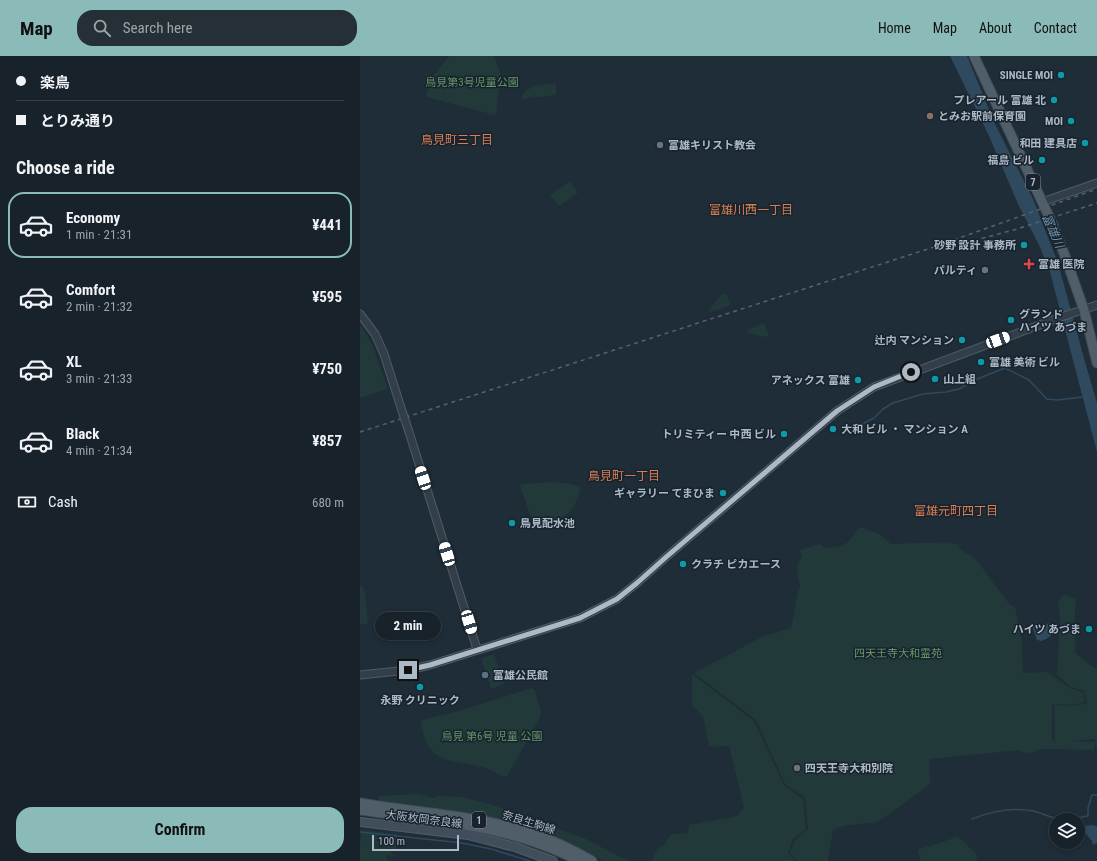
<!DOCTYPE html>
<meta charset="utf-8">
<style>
:root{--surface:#17222a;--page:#242f36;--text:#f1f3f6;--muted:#9ea4a8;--line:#363f47;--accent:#8bbbb9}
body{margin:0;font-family:"Roboto Condensed","Noto Sans JP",sans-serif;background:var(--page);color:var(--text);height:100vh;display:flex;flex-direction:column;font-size:15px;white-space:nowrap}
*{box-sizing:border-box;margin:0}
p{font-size:13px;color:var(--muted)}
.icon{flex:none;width:22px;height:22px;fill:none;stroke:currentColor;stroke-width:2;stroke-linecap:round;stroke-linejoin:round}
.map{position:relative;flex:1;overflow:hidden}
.panel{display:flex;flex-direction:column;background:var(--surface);width:360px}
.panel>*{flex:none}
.hud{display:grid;align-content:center;height:88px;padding:0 16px;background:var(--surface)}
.tools{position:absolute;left:689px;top:757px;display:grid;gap:8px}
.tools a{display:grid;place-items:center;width:36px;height:36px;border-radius:50%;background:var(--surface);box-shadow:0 2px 6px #0003,0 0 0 1px var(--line);font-size:20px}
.scale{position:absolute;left:12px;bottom:10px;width:87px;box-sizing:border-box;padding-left:4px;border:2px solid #acb9c6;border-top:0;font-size:11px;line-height:14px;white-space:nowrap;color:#acb9c6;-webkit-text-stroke:3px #18232d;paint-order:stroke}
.end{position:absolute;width:18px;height:18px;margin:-9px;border:5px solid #acb9c6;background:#111;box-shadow:0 0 0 2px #111}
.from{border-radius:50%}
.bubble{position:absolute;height:28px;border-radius:14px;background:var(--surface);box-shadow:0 2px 6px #0003,0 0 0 1px var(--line);font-size:13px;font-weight:700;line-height:28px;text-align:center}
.car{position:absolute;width:12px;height:24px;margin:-12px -6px;border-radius:5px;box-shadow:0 0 3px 1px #0007;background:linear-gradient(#fff 24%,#345 0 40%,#fff 0 76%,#345 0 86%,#fff 0)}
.hud b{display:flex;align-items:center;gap:14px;height:38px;font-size:15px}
.hud b+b{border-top:1px solid var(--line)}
.hud i{width:10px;height:10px;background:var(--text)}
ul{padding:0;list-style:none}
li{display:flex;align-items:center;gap:12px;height:66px;margin:0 8px 6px;padding:0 8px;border:2px solid transparent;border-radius:16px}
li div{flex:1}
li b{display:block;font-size:15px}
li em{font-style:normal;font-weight:700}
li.on{border-color:var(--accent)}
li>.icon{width:36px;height:36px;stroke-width:1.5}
h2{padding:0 16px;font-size:18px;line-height:48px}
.pay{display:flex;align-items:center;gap:10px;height:44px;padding:0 16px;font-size:15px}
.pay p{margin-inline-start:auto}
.primary-button{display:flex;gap:8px;margin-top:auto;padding:8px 16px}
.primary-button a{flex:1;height:46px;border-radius:16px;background:var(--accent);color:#111;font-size:16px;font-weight:700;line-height:46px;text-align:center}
header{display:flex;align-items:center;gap:24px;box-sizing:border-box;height:56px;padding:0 20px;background:var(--accent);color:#111}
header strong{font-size:19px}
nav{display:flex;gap:22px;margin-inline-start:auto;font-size:14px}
.search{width:280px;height:36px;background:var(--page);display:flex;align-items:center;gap:10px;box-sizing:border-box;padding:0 14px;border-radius:16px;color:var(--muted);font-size:15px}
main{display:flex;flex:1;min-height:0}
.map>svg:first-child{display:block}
.green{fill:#213939}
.water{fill:#2f495f}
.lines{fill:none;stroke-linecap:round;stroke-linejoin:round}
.stream{stroke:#2f495f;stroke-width:1.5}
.tertiary-casing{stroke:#505c67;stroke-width:9}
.secondary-casing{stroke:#505c67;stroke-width:10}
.primary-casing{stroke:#3f4a55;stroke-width:11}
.tertiary{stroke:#323e49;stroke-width:7}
.secondary{stroke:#404e5c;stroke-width:8}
.primary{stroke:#505e69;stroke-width:9}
.rail{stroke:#546370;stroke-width:1.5;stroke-dasharray:4 4;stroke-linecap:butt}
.tertiary-bridge-casing{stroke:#505c67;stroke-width:9;stroke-linecap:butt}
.tertiary-bridge{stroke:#323e49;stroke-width:7}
.route{stroke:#acb9c6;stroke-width:5}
.culture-dot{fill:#0f9aa8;stroke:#18232d;stroke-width:1.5}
.education-dot{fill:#8d6e63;stroke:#18232d;stroke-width:1.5}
.worship-dot{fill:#6b7280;stroke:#18232d;stroke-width:1.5}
.health-dot{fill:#e0444e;stroke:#18232d;stroke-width:1.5}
.service-dot{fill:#5c6f8a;stroke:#18232d;stroke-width:1.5}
.labels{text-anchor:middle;stroke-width:3;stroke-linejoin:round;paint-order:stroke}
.shield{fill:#18232d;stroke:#808c98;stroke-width:1}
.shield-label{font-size:10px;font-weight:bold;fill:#acb9c6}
.poi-label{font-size:11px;font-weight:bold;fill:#acb9c6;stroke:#18232d;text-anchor:end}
.park-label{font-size:11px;fill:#639768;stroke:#18232d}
.street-label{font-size:11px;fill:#acb9c6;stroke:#18232d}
.neighbourhood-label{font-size:12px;fill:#d97d54;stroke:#18232d}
.water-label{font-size:12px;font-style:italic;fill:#6b8fab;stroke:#18232d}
</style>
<header>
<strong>Map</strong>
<div class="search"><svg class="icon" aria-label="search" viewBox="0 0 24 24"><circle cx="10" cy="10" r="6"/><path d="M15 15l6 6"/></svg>Search here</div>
<nav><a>Home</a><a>Map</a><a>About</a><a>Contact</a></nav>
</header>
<main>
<section class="panel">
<div class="hud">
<b><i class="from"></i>楽鳥</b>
<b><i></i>とりみ通り</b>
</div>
<h2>Choose a ride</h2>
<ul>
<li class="on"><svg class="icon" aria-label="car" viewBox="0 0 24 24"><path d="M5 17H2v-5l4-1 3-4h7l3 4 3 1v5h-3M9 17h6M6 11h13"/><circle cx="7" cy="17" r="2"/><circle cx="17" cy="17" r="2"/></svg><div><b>Economy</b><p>1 min · 21:31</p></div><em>¥441</em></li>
<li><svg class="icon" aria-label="car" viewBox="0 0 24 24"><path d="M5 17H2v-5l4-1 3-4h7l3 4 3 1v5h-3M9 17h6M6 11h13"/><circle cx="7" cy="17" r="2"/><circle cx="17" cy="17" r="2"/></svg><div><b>Comfort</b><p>2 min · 21:32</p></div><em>¥595</em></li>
<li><svg class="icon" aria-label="car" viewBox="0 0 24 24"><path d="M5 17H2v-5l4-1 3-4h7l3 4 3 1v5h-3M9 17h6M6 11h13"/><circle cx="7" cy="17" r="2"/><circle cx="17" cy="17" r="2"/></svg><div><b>XL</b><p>3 min · 21:33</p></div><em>¥750</em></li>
<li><svg class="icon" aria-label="car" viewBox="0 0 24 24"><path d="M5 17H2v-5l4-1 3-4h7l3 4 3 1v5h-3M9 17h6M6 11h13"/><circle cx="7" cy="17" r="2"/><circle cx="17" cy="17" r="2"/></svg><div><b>Black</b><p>4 min · 21:34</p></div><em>¥857</em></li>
</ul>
<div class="pay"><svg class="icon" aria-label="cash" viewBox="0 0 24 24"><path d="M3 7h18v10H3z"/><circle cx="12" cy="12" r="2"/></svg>Cash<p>680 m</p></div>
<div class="primary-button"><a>Confirm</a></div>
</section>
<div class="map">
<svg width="737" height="805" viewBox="0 0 737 805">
<rect width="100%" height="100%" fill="#1f2d38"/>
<!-- green -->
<g class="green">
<polygon points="89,0 134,0 141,18 136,58 134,59 67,41 66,38 74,19"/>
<path d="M196,27V39L161,43C164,29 184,29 196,27Z"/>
<polygon points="210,125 218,137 199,150 190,139"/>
<polygon points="366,238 371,249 350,256 349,254 361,239"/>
<polygon points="404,267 409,280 405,281 388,277 387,274"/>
<polygon points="0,269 12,288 28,333 0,342"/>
<path d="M190,426L205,427L219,430L220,433C213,463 200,463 174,471L160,429L175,427Z"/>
<path d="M501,471L519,478L531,488L587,486L596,488L605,497L614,501L650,549L655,551L662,585L663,617L687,616L710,632L723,636L725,646L713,649L692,648V685H695L694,649L714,650L727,647L724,635L711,631L697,619L700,564L698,546L704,538L716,543C714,561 716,578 715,596L731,610L737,613V692L736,691L735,683L711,685L735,686L734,694L680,693L672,697L662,696L660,694L569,703L570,728L527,760L517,766L483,770L473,774L468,805H437L430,796L435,784L448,773L445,741L425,728L396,664L334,617L404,580L431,572L434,559L437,539L440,530L438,523L437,510L442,500L440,494L460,488L465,492C474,491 484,491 490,484C495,479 493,476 501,471Z"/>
<polygon points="0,529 4,533 5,538 8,566 6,568 0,569"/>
<polygon points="134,598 144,628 131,633 121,602"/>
<polygon points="332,618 394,665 424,729 443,743 446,774 433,783 428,796 435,805 292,805 297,793 304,789 311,778 328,777 329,769 377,760 384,752 369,690 349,691 343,660 332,649"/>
<polygon points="172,632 174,633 181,654 180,662 147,720 144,721 126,712 87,704 74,698 65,684 61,666 62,664 95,656"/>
<polygon points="59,738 72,742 79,740 103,741 133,749 226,783 268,805 243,805 197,783 160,770 126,761 19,745 18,740"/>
<polygon points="1,774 38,778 36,793 0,789"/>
<polygon points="598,780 618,800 615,805 561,805 558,797 559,793 583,786"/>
<polygon points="1,789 32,793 31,797 34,798 33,800 27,799 26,802 28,803 27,805 0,805 0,790"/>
</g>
<!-- water -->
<g class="water">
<polygon points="590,0 607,0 635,68 673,143 698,207 725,306 737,347 737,396 690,216 680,191 658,148 629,80"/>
<path d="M692,567L695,569C693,579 690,582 681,585L677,584L672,570Z"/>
<polygon points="731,769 737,770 737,787 733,789 732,785 720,771"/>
</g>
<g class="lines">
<!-- stream -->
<g class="stream">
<polyline points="493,373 514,362 523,353 533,347 563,338 586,336 599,333 617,323 645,312 669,324 687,343 698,344 722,341"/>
<path d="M612,763C632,755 652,751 673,755C682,757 691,762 700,763C709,764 719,761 728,760V752L732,739H737"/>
<polyline points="0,776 102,787 131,793 170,805"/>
</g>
<!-- tertiary casing -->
<g class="tertiary-casing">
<g id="tertiary">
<polyline points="682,146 737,127"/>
<polyline points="0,258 15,278 24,298 42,355"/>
<polyline points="49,376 117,593"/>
<polyline points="0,619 48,614 70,609 220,562 257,543 277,527 305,502 477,355 514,331 698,262 737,249"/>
</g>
</g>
<!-- secondary casing -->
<g class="secondary-casing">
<polyline id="secondary" points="0,766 108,779 155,791 193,805"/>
</g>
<!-- primary casing -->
<g class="primary-casing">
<g id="primary">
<polyline points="614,0 693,169 705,200 724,254 737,307"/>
<path d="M0,747C57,757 117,759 171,777C193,784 213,794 232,805"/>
<path d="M0,754C74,765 152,769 219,805"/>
</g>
</g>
<!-- tertiary -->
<use href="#tertiary" class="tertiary"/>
<!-- secondary -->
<use href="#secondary" class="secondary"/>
<!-- primary -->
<use href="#primary" class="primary"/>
<!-- rail -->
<g class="rail">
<polyline points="583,193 657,173 737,147"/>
<polyline points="0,376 571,192 737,133"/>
</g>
<!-- tertiary-bridge casing -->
<g class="tertiary-bridge-casing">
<polyline id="tertiary-bridge" points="42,355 49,376"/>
</g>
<!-- tertiary-bridge -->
<use href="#tertiary-bridge" class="tertiary-bridge"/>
</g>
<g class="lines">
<!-- route -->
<polyline class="route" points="48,614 70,609 220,562 257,543 277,527 305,502 477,355 514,331 551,316"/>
</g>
<!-- markers -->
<g class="culture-dot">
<circle cx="701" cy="19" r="4"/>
<circle cx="694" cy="44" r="4"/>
<circle cx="711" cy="65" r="4"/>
<circle cx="725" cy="87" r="4"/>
<circle cx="682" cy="104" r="4"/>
<circle cx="664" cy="189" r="4"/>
<circle cx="651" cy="264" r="4"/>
<circle cx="602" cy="284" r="4"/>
<circle cx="621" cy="306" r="4"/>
<circle cx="575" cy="323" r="4"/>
<circle cx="498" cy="324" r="4"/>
<circle cx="473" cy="373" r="4"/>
<circle cx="424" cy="378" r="4"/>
<circle cx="363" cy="437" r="4"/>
<circle cx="152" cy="467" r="4"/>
<circle cx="323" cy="508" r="4"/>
<circle cx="729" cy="573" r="4"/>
<circle cx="60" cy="631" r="4"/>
</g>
<circle class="education-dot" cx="570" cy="60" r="4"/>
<g class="worship-dot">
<circle cx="300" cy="89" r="4"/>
<circle cx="625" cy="214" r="4"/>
<circle cx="437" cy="712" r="4"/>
</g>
<path class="health-dot" d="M667 202h4v4h4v4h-4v4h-4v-4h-4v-4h4z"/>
<circle class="service-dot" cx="125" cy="619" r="4"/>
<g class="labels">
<!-- shield labels -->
<g class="shield">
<rect x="666" y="118" width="14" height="16" rx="3"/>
<rect x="112" y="756" width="14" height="16" rx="3"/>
</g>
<g class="shield-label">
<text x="673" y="130">7</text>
<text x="119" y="768">1</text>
</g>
<!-- poi labels -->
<g class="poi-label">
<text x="693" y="23">SINGLE MOI</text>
<text x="686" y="48">プレアール 富雄 北</text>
<text x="578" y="64" text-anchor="start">とみお駅前保育園</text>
<text x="703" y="69">MOI</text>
<text x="717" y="91">和田 建具店</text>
<text x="308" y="93" text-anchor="start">富雄キリスト教会</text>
<text x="674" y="108">福島 ビル</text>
<text x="656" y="193">砂野 設計 事務所</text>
<text x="678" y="212" text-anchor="start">富雄 医院</text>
<text x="617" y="218">パルティ</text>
<text x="659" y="262" text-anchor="start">グランド<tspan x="659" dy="13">ハイツ あづま</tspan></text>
<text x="594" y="288">辻内 マンション</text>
<text x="629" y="310" text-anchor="start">富雄 美術 ビル</text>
<text x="583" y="327" text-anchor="start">山上組</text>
<text x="490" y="328">アネックス 富雄</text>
<text x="481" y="377" text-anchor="start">大和 ビル ・ マンション A</text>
<text x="416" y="382">トリミティー 中西 ビル</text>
<text x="355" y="441">ギャラリー てまひま</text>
<text x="160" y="471" text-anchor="start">鳥見配水池</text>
<text x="331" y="512" text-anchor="start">クラチ ピカエース</text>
<text x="721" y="577">ハイツ あづま</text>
<text x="133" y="623" text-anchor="start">富雄公民館</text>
<text x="60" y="648" text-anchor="middle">永野 クリニック</text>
<text x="445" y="716" text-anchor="start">四天王寺大和別院</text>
</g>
<!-- park labels -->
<g class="park-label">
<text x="112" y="30">鳥見第3号児童公園</text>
<text x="538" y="601">四天王寺大和霊苑</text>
<text x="132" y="684">鳥見 第6号 児童 公園</text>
</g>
<!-- street labels -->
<g class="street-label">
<text transform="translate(64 763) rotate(7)" y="4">大阪枚岡奈良線</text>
<text transform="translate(169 766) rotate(17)" y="4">奈良生駒線</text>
</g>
<!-- neighbourhood labels -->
<g class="neighbourhood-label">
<text x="97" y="88">鳥見町三丁目</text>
<text x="391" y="158">富雄川西一丁目</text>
<text x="264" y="424">鳥見町一丁目</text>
<text x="596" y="459">富雄元町四丁目</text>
</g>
<!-- water labels -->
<g class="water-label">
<text transform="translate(693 175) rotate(66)" y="4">富雄川</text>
</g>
</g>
</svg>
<div class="tools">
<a><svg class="icon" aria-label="layers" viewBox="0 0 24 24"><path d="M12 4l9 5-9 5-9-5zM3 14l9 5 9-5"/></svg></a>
</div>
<div class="scale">100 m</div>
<i class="end from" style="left:551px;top:316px"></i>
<i class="end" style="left:48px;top:614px"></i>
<div class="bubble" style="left:15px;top:556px;width:66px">2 min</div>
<i class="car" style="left:638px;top:284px;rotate:70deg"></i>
<i class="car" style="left:63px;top:422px;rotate:342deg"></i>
<i class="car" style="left:87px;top:498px;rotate:343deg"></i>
<i class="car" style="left:109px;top:566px;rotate:163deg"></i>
</div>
</main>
